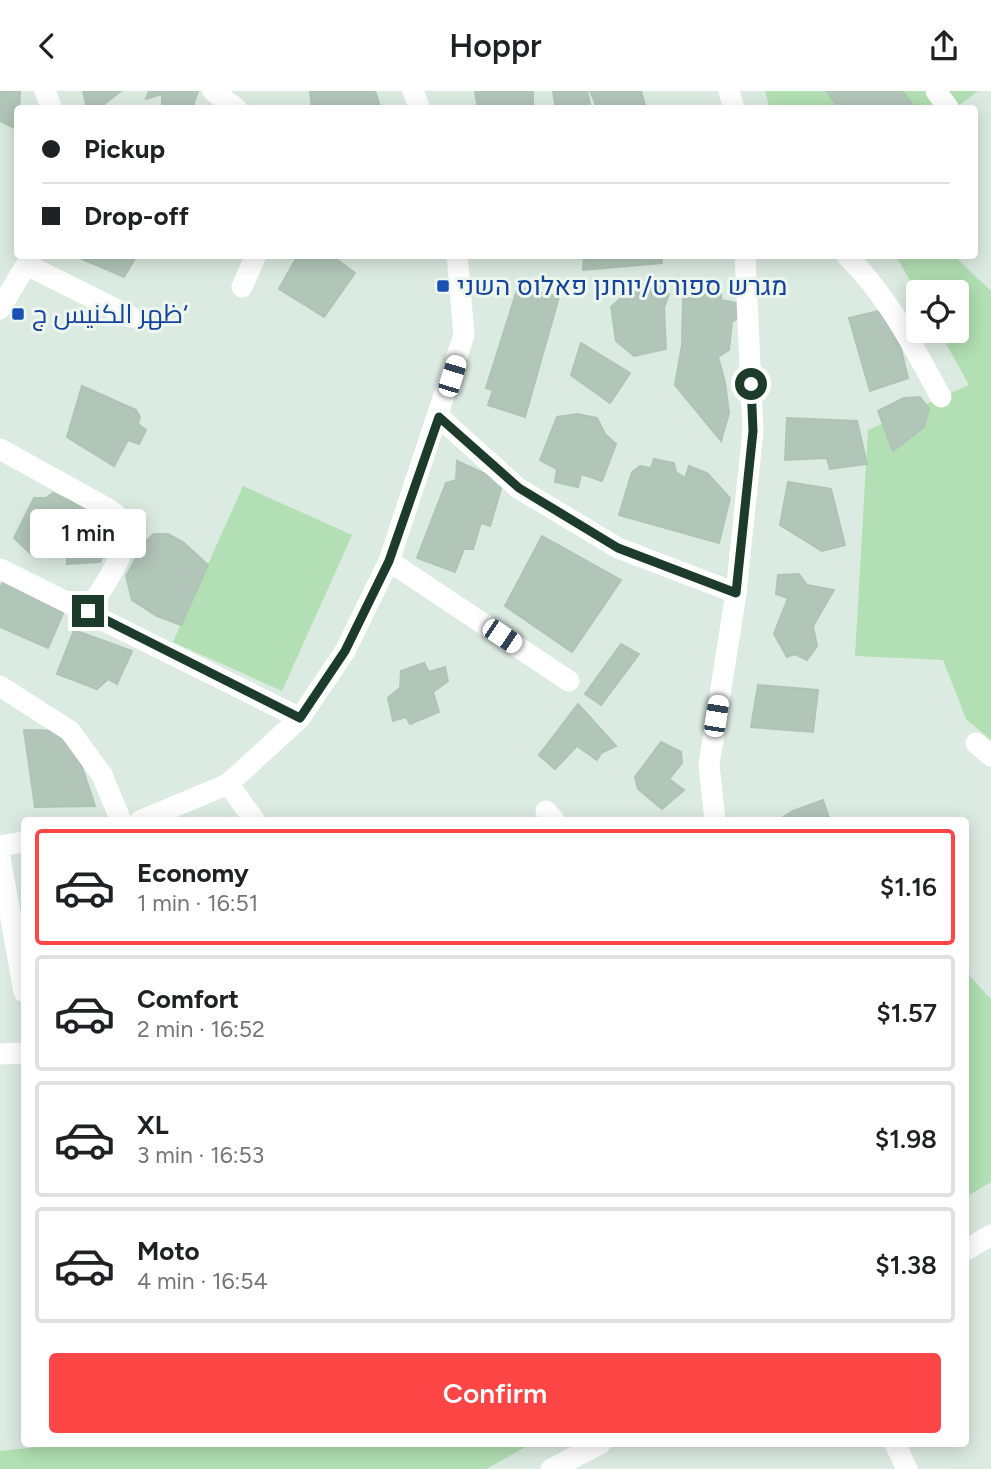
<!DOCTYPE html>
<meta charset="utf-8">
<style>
:root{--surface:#fff;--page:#f2f2f2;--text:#202124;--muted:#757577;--line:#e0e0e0;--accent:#ff4647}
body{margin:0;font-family:Figtree,Cairo,Heebo,sans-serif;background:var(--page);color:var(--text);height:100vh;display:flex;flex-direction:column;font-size:26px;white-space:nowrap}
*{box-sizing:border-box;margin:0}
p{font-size:23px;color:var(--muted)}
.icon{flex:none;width:38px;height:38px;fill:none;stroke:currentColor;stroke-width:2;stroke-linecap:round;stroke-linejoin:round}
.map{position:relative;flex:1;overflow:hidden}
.sheet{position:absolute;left:21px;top:726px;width:948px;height:630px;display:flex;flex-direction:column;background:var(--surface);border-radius:7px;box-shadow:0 4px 18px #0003}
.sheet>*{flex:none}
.hud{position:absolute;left:14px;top:14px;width:964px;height:154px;border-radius:7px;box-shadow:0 4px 18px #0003;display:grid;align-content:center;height:154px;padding:0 28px;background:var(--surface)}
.tools{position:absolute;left:906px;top:189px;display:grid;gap:14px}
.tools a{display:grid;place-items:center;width:63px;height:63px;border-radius:7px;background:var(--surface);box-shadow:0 4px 18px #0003;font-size:35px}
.end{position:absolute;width:32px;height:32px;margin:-16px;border:9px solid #1d3b2b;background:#fff;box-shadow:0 0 0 4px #fff}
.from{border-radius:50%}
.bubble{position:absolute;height:49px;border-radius:7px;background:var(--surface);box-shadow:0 4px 18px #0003;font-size:23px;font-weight:600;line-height:49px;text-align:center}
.car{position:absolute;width:21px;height:42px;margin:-21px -10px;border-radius:9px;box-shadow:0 0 5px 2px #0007;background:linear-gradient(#fff 24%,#345 0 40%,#fff 0 76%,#345 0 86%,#fff 0)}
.hud b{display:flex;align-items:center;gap:24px;height:66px;font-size:26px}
.hud b+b{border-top:2px solid var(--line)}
.hud i{width:18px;height:18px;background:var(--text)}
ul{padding:12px 0 0;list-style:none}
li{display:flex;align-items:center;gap:21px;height:116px;margin:0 14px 10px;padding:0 14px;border:4px solid var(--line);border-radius:7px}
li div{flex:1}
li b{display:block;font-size:26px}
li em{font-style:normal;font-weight:600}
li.selected{border-color:var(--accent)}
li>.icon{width:63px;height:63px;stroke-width:1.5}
.primary-button{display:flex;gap:14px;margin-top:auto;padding:14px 28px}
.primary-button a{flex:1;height:80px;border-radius:7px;background:var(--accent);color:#fff;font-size:28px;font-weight:600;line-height:80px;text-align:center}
header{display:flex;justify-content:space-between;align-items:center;height:91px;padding:0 28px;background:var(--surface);font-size:32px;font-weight:600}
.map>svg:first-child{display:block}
.green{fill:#b2dfb3}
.building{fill:#b2c5b9;stroke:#aec5b6;stroke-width:2}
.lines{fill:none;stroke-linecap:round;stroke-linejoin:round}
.minor{stroke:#fff;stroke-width:21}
.route{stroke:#1d3b2b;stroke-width:9}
.transit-dot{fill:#1a4fb4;stroke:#edf7ef;stroke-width:2.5}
.labels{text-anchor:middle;stroke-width:6;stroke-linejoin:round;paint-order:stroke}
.transit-label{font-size:26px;fill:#164399;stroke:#edf7ef;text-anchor:start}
</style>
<header><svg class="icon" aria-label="back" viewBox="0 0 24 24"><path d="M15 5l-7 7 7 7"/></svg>Hoppr<svg class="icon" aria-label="share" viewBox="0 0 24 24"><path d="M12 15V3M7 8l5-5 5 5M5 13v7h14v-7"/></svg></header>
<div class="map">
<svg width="991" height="1378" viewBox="0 0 991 1378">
<rect width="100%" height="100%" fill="#dcebe1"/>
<!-- green -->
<g class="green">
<polygon points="765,0 978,0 954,18 770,17"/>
<polygon points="896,165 954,165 991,200 991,649 966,628 943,569 855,565 868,339 969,294 939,240 957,240 957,201 919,201 919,205"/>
<polygon points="243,395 352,444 282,600 173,551"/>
<polygon points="966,881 991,908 991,1091 966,1106"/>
<polygon points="67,1353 531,1353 486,1378 0,1378 0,1360"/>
</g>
<!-- building -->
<g class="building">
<polygon points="0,0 20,0 18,39 0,30"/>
<polygon points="83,0 121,0 98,18 87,18"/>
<polygon points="149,0 198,0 192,18 162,17 162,3 146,8"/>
<polygon points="310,0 375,0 381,18 312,18"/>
<polygon points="475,0 533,0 533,18 478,18"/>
<polygon points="553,0 587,0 591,18 556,18"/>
<polygon points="590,0 641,0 646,18 598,18"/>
<polygon points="827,0 902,0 915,16 839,18"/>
<polygon points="73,164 137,164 124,186"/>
<polygon points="298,164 337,164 336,168 355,182 324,226 279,198"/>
<polygon points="584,164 661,164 662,172 583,179"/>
<polygon points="658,193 669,203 664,217 666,258 634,265 616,250 611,216 621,207 623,194 642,202"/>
<polygon points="518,196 559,206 525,326 488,314 493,299 486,297"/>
<polygon points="710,198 721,201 721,209 747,214 747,221 732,231 729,259 718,266 725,291 729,322 721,350 675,294 682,254 683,207 703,206"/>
<polygon points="883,219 898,245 908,287 870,300 849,227"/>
<polygon points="581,252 630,282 610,312 571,284"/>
<polygon points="82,295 136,319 140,326 138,333 146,339 139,353 128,349 114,375 67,346"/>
<polygon points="920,306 929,318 924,336 893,360 878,320 904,307"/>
<polygon points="577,323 597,327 605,343 616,353 602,390 581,383 578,396 555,391 557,378 540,369 557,326"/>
<polygon points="787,327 857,330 867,373 830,378 827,367 785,369"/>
<polygon points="654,368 674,372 676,381 685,387 689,375 707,382 730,407 719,452 619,424 632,381 640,375 651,377"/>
<polygon points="457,370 503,391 490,435 481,432 473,458 464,458 455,481 417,467 446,392 456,389"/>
<polygon points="788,391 831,398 845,454 822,460 780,434"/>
<polygon points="53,402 101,424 116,438 100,471 67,473 67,460 51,452 33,465 14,447 34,407 46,407"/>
<polygon points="154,443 168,443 183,451 208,474 181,534 157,525 132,509 126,485 145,451"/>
<polygon points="542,445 621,489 572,561 505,515"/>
<polygon points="799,483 807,494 834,499 813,535 817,555 807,569 795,563 787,566 774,543 788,507 776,503 778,484"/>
<polygon points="4,489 68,511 48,557 0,536 0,497"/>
<polygon points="74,539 132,560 117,593 108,588 97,598 57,583"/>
<polygon points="621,553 639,563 601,614 585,603"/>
<polygon points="424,572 429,581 445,576 448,590 433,601 439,621 410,633 406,626 393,630 388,607 400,597 401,580"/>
<polygon points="758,594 818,599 813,641 751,636"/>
<polygon points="578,613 616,655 601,662 597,669 577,655 555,678 539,664"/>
<polygon points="24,639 70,640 95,715 35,716"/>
<polygon points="661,651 681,661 682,672 669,688 684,699 662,718 638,698 635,686"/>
<polygon points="823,709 830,730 777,730 793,720"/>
</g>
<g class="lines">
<!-- minor -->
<g class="minor">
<polyline points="45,0 52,18"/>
<polyline points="213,0 237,18"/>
<polyline points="413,0 420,18"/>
<polyline points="729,0 734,18"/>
<polyline points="936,0 949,18"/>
<path d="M846,164C888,205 913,255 941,306"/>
<polyline points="27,174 131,226"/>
<polyline points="242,196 256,164"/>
<polyline points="0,218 32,164"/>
<polyline points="439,326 518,397 618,457 736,502 753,340 745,164"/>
<path d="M0,358L110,419C114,422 120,426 123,430C137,451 99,501 88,520"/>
<polyline points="389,470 569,590"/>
<polyline points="0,478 300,627"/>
<polyline points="0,595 70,640 102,684 121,730"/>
<polyline points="976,652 991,665"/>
<polyline points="228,693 255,730"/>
<polyline points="546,720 555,730"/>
<polyline points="140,730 228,693 300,627 345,560 389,470 464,244 457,164"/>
<polyline points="715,730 709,674 736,502"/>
<polyline points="0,755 24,751"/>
<polyline points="0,766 24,901"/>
<polyline points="0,963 24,962"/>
<polyline points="966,1159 991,1144"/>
<polyline points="895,1353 907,1378"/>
<polyline points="551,1378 600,1353"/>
</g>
</g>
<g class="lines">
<!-- route -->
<polyline class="route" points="88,520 300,627 345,560 389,470 439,326 519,397 618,457 736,502 753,340 751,293"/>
</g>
<!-- markers -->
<g class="transit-dot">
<rect x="436" y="188" width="14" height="14" rx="3.5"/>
<rect x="11" y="216" width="14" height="14" rx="3.5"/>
</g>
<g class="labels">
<!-- transit labels -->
<g class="transit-label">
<text x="457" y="204">מגרש ספורט/יוחנן פאלוס השני</text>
<text x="32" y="232">ظهر الكنيس ج‘</text>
</g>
</g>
</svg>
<div class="tools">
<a><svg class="icon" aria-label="locate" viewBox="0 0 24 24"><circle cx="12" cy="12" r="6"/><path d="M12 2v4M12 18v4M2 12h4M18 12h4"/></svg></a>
</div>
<i class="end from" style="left:751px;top:293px"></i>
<i class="end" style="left:88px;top:520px"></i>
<div class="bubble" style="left:30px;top:418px;width:116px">1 min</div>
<i class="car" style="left:452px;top:285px;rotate:17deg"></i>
<i class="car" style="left:502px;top:545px;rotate:124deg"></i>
<i class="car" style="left:716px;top:625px;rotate:9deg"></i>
<div class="hud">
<b><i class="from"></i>Pickup</b>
<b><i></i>Drop-off</b>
</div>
<section class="sheet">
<ul>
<li class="selected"><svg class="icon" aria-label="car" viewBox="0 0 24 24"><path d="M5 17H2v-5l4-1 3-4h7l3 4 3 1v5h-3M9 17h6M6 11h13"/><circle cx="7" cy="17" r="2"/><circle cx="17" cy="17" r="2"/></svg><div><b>Economy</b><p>1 min · 16:51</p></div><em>$1.16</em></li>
<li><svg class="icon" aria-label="car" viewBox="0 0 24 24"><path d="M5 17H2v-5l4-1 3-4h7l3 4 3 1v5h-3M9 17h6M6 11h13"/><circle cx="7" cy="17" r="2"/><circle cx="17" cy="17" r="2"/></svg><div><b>Comfort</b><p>2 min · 16:52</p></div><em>$1.57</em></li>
<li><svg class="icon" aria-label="car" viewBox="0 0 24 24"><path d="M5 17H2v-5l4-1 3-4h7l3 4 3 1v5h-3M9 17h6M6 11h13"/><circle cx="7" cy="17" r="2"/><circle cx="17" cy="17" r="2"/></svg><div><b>XL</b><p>3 min · 16:53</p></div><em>$1.98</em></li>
<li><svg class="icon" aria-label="car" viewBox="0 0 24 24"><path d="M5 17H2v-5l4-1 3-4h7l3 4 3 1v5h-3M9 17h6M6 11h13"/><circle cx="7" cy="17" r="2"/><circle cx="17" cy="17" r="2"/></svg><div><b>Moto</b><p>4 min · 16:54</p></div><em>$1.38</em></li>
</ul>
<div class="primary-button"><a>Confirm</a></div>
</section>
</div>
